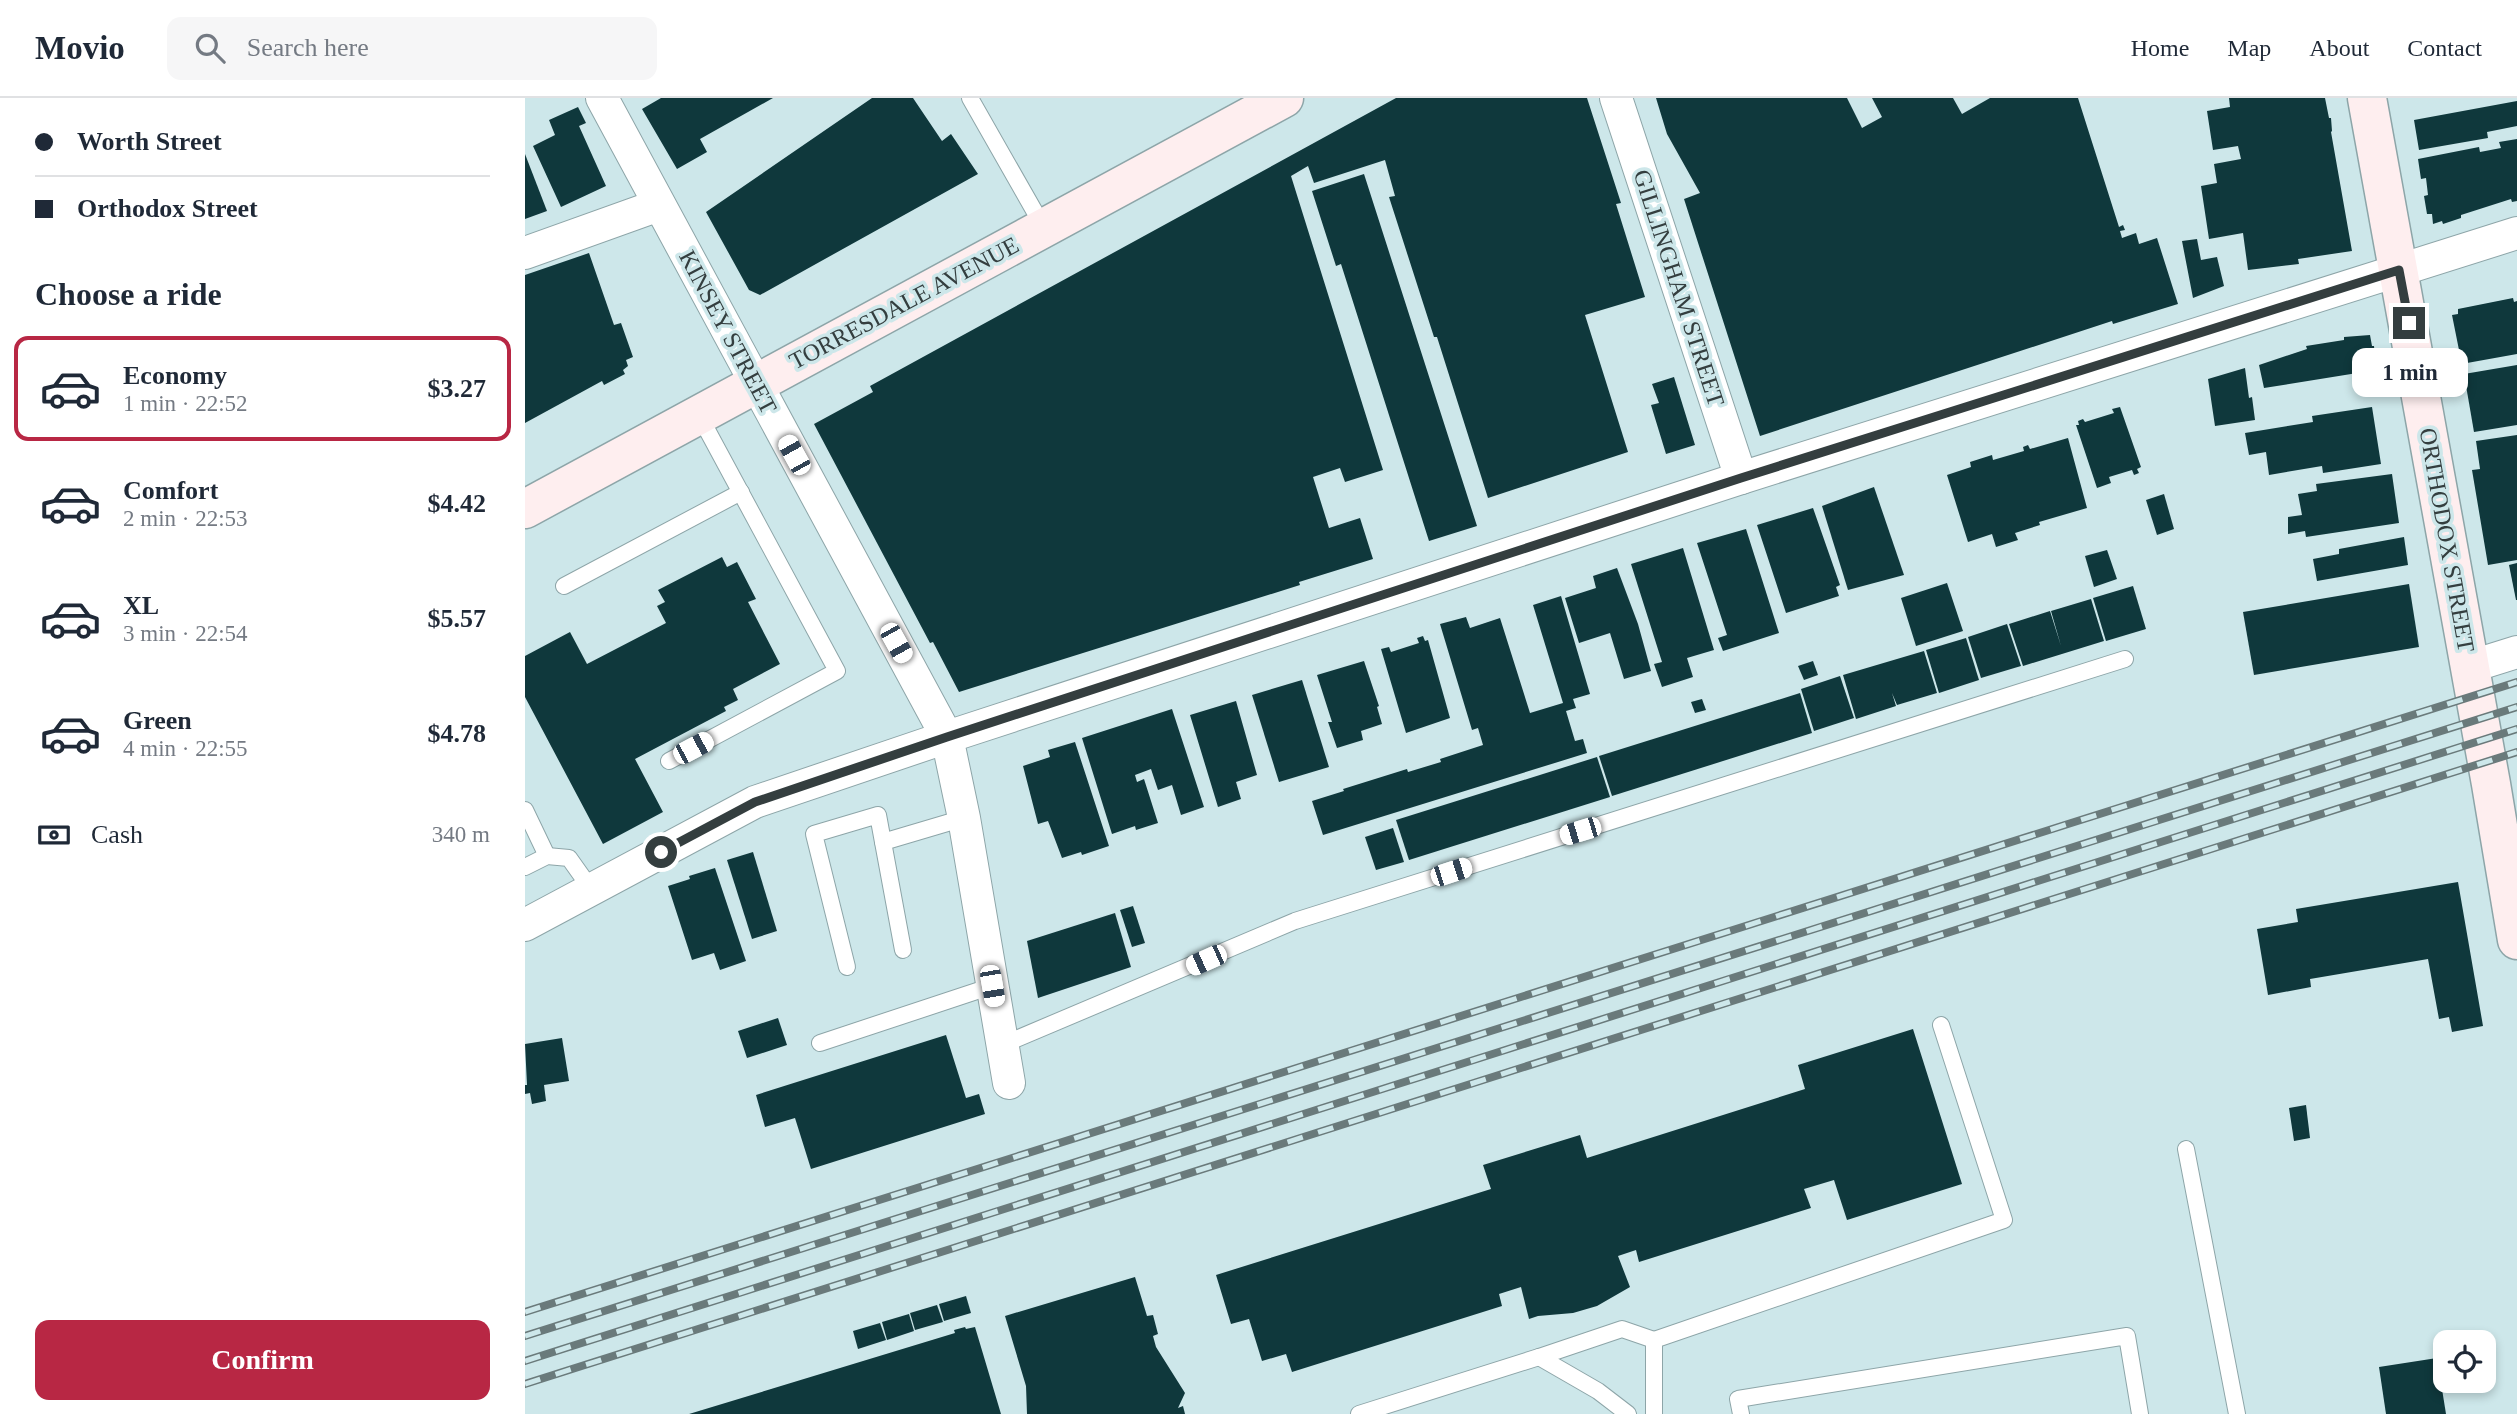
<!DOCTYPE html>
<meta charset="utf-8">
<style>
:root{--surface:#fff;--page:#f6f6f7;--text:#1f2937;--muted:#747a83;--line:#e0e1e3;--accent:#b82744}
body{margin:0;font-family:Georgia,serif;background:var(--page);color:var(--text);height:100vh;display:flex;flex-direction:column;font-size:26px;white-space:nowrap}
*{box-sizing:border-box;margin:0}
p{font-size:23px;color:var(--muted)}
.icon{flex:none;width:38px;height:38px;fill:none;stroke:currentColor;stroke-width:2;stroke-linecap:round;stroke-linejoin:round}
.map{position:relative;flex:1;overflow:hidden}
.side{display:flex;flex-direction:column;background:var(--surface);width:525px}
.side>*{flex:none}
.hud{display:grid;align-content:center;height:154px;padding:0 35px;background:var(--surface)}
.controls{position:absolute;left:1908px;top:1232px;display:grid;gap:14px}
.controls a{display:grid;place-items:center;width:63px;height:63px;border-radius:14px;background:var(--surface);box-shadow:0 4px 10px #0003;font-size:35px}
.end{position:absolute;width:32px;height:32px;margin:-16px;border:9px solid #343e3f;background:#fff;box-shadow:0 0 0 4px #fff}
.from{border-radius:50%}
.bubble{position:absolute;height:49px;border-radius:14px;background:var(--surface);box-shadow:0 4px 10px #0003;font-size:23px;font-weight:700;line-height:49px;text-align:center}
.car{position:absolute;width:21px;height:42px;margin:-21px -10px;border-radius:9px;box-shadow:0 0 5px 2px #0007;background:linear-gradient(#fff 24%,#345 0 40%,#fff 0 76%,#345 0 86%,#fff 0)}
.hud b{display:flex;align-items:center;gap:24px;height:66px;font-size:26px}
.hud b+b{border-top:2px solid var(--line)}
.hud i{width:18px;height:18px;background:var(--text)}
ul{padding:0;list-style:none}
li{display:flex;align-items:center;gap:21px;height:105px;margin:0 14px 10px;padding:0 21px;border:4px solid transparent;border-radius:14px}
li div{flex:1}
li b{display:block;font-size:26px}
li em{font-style:normal;font-weight:700}
li.current{border-color:var(--accent)}
li>.icon{width:63px;height:63px;stroke-width:1.5}
h2{padding:0 35px;font-size:32px;line-height:84px}
.pay{display:flex;align-items:center;gap:18px;height:77px;padding:0 35px;font-size:26px}
.pay p{margin-inline-start:auto}
.action{display:flex;gap:14px;margin-top:auto;padding:14px 35px}
.action a{flex:1;height:80px;border-radius:14px;background:var(--accent);color:#fff;font-size:28px;font-weight:700;line-height:80px;text-align:center}
header{display:flex;align-items:center;gap:42px;box-sizing:border-box;height:98px;padding:0 35px;background:var(--surface);border-bottom:2px solid var(--line)}
header strong{font-size:33px}
nav{display:flex;gap:38px;margin-inline-start:auto;font-size:24px}
.search{width:490px;height:63px;background:var(--page);display:flex;align-items:center;gap:18px;box-sizing:border-box;padding:0 24px;border-radius:14px;color:var(--muted);font-size:26px}
main{display:flex;flex:1;min-height:0}
.map>svg:first-child{display:block}
.building{fill:#0f383c}
.lines{fill:none;stroke-linecap:round;stroke-linejoin:round}
.lane-casing{stroke:#8da5a8;stroke-width:18}
.street-casing{stroke:#8da5a8;stroke-width:34}
.secondary-casing{stroke:#8da5a8;stroke-width:41}
.lane{stroke:#fff;stroke-width:16}
.street{stroke:#fff;stroke-width:32}
.secondary{stroke:#feeeef;stroke-width:38}
.rail-casing{stroke:#6a7a7b;stroke-width:8}
.rail{stroke:#cde7ea;stroke-width:5;stroke-dasharray:16;stroke-linecap:butt}
.route{stroke:#343e3f;stroke-width:9}
.labels{text-anchor:middle;stroke-width:7;stroke-linejoin:round;paint-order:stroke}
.street-label{font-size:24px;fill:#343e3f;stroke:#cde7ea}
</style>
<header>
<strong>Movio</strong>
<div class="search"><svg class="icon" aria-label="search" viewBox="0 0 24 24"><circle cx="10" cy="10" r="6"/><path d="M15 15l6 6"/></svg>Search here</div>
<nav><a>Home</a><a>Map</a><a>About</a><a>Contact</a></nav>
</header>
<main>
<section class="side">
<div class="hud">
<b><i class="from"></i>Worth Street</b>
<b><i></i>Orthodox Street</b>
</div>
<h2>Choose a ride</h2>
<ul>
<li class="current"><svg class="icon" aria-label="car" viewBox="0 0 24 24"><path d="M5 17H2v-5l4-1 3-4h7l3 4 3 1v5h-3M9 17h6M6 11h13"/><circle cx="7" cy="17" r="2"/><circle cx="17" cy="17" r="2"/></svg><div><b>Economy</b><p>1 min · 22:52</p></div><em>$3.27</em></li>
<li><svg class="icon" aria-label="car" viewBox="0 0 24 24"><path d="M5 17H2v-5l4-1 3-4h7l3 4 3 1v5h-3M9 17h6M6 11h13"/><circle cx="7" cy="17" r="2"/><circle cx="17" cy="17" r="2"/></svg><div><b>Comfort</b><p>2 min · 22:53</p></div><em>$4.42</em></li>
<li><svg class="icon" aria-label="car" viewBox="0 0 24 24"><path d="M5 17H2v-5l4-1 3-4h7l3 4 3 1v5h-3M9 17h6M6 11h13"/><circle cx="7" cy="17" r="2"/><circle cx="17" cy="17" r="2"/></svg><div><b>XL</b><p>3 min · 22:54</p></div><em>$5.57</em></li>
<li><svg class="icon" aria-label="car" viewBox="0 0 24 24"><path d="M5 17H2v-5l4-1 3-4h7l3 4 3 1v5h-3M9 17h6M6 11h13"/><circle cx="7" cy="17" r="2"/><circle cx="17" cy="17" r="2"/></svg><div><b>Green</b><p>4 min · 22:55</p></div><em>$4.78</em></li>
</ul>
<div class="pay"><svg class="icon" aria-label="cash" viewBox="0 0 24 24"><path d="M3 7h18v10H3z"/><circle cx="12" cy="12" r="2"/></svg>Cash<p>340 m</p></div>
<div class="action"><a>Confirm</a></div>
</section>
<div class="map">
<svg width="1992" height="1316" viewBox="0 0 1992 1316">
<rect width="100%" height="100%" fill="#cde7ea"/>
<!-- building -->
<g class="building">
<polygon points="136,0 248,0 175,41 182,54 152,71 117,11"/>
<polygon points="347,0 388,0 417,43 426,36 453,76 235,197 224,192 181,114"/>
<polygon points="871,0 1062,0 1096,105 1091,106 1120,199 1060,217 1103,354 963,400 912,239 909,239 864,99 870,98 860,62 789,85 783,68 766,78 858,372 820,384 815,370 788,379 804,430 835,420 848,461 774,484 775,487 434,594 408,544 405,545 289,326 348,294 345,288"/>
<polygon points="1131,0 1322,0 1337,30 1357,19 1347,0 1428,0 1437,16 1465,0 1553,0 1594,129 1598,127 1600,132 1595,133 1597,140 1611,135 1614,146 1632,140 1653,206 1588,226 1587,223 1235,338 1159,101 1175,95 1142,36"/>
<polygon points="1704,0 1800,0 1804,20 1806,20 1807,33 1806,34 1827,153 1773,161 1774,166 1723,172 1718,135 1684,141 1676,88 1692,85 1689,66 1716,61 1713,48 1688,52 1682,13 1705,9"/>
<polygon points="1992,3 1992,28 1962,34 1963,40 1894,52 1889,22"/>
<polygon points="53,9 61,25 54,28 81,88 36,109 8,48 30,37 24,22"/>
<polygon points="1992,41 1992,103 1987,104 1986,101 1936,117 1936,120 1918,126 1917,123 1908,126 1907,116 1902,116 1899,98 1903,97 1901,80 1896,81 1893,61 1954,49 1955,54 1976,50 1974,44"/>
<polygon points="0,56 22,113 0,121"/>
<polygon points="839,76 952,428 904,443 816,166 811,168 787,93"/>
<polygon points="1672,141 1676,162 1692,159 1699,188 1668,200 1657,143"/>
<polygon points="64,155 89,227 96,225 108,259 101,262 103,268 98,272 100,276 79,287 77,283 0,325 0,177"/>
<polygon points="1988,200 1989,204 1992,203 1992,256 1942,265 1942,261 1936,262 1927,217 1933,216 1933,211"/>
<polygon points="1845,237 1847,248 1849,248 1851,272 1739,290 1734,267 1782,251 1781,248 1819,242 1819,239"/>
<polygon points="1992,267 1992,327 1949,334 1939,276"/>
<polygon points="1720,270 1724,300 1727,299 1730,322 1690,328 1683,281"/>
<polygon points="1149,279 1170,347 1141,356 1126,307 1134,305 1127,286"/>
<polygon points="1595,309 1616,369 1612,371 1614,375 1609,377 1607,372 1584,379 1586,385 1572,390 1551,327 1554,327 1553,323 1558,321 1560,324 1589,315 1587,311"/>
<polygon points="1847,309 1856,366 1798,375 1797,368 1744,377 1741,354 1724,357 1720,335 1788,324 1787,318"/>
<polygon points="1992,337 1992,462 1963,467 1947,372 1955,371 1951,343"/>
<polygon points="1543,340 1562,410 1514,424 1515,427 1490,435 1493,442 1471,449 1467,436 1443,444 1422,377 1446,369 1445,364 1467,357 1468,362 1499,353 1498,349 1503,347 1505,351"/>
<polygon points="1867,376 1874,425 1781,439 1780,433 1763,436 1763,419 1777,417 1773,396 1792,393 1791,386"/>
<polygon points="1349,389 1379,477 1323,492 1297,408"/>
<polygon points="1639,396 1649,431 1632,437 1621,402"/>
<polygon points="1288,410 1315,487 1311,489 1314,498 1261,515 1232,427"/>
<polygon points="1221,431 1254,535 1198,553 1193,540 1202,537 1172,445"/>
<polygon points="1879,439 1883,467 1792,483 1788,461 1814,456 1814,451"/>
<polygon points="1158,450 1189,552 1162,560 1168,579 1137,589 1129,566 1137,564 1106,466"/>
<polygon points="1582,452 1592,481 1569,489 1560,458"/>
<polygon points="197,459 202,469 212,464 231,501 223,504 255,566 208,591 213,602 199,609 201,613 110,661 138,714 78,746 0,599 0,558 45,534 62,566 141,525 132,508 140,504 133,492"/>
<polygon points="1992,465 1992,502 1991,502 1984,467"/>
<polygon points="1092,470 1113,526 1126,573 1099,581 1085,535 1054,545 1040,500 1071,490 1068,478"/>
<polygon points="1422,485 1438,533 1391,548 1376,500"/>
<polygon points="1884,486 1894,549 1729,577 1718,514"/>
<polygon points="1608,488 1621,531 1581,543 1568,500"/>
<polygon points="1036,498 1065,596 1048,601 1051,610 1041,613 1050,643 1058,641 1062,655 798,737 787,703 819,693 818,691 882,671 883,674 916,664 915,661 958,647 953,630 947,632 915,526 941,519 945,530 975,520 1005,615 1038,605 1008,507"/>
<polygon points="1566,501 1579,543 1498,568 1484,526 1525,513 1536,548 1526,513"/>
<polygon points="1482,526 1496,568 1456,580 1443,539"/>
<polygon points="898,538 900,543 903,542 925,620 881,635 856,551 864,549 866,554 894,545 892,540"/>
<polygon points="1441,540 1454,582 1414,595 1401,552"/>
<polygon points="1399,553 1412,595 1372,607 1367,595 1371,608 1331,621 1318,577"/>
<polygon points="839,563 854,608 852,609 857,626 836,633 838,642 812,650 803,624 807,624 792,577"/>
<polygon points="1288,563 1293,577 1279,582 1273,568"/>
<polygon points="1315,578 1329,620 1289,633 1276,591"/>
<polygon points="777,582 804,669 754,684 727,597"/>
<polygon points="1275,595 1287,635 1087,698 1074,658"/>
<polygon points="1177,601 1181,612 1170,615 1166,604"/>
<polygon points="711,603 732,677 711,684 716,701 693,709 665,617"/>
<polygon points="647,611 679,709 656,717 647,687 633,692 626,671 610,677 612,684 619,681 633,725 611,732 610,728 587,736 557,640"/>
<polygon points="550,644 584,748 557,757 556,754 537,760 523,723 513,726 498,668 525,659 523,652"/>
<polygon points="1072,659 1085,699 884,762 871,722"/>
<polygon points="868,730 879,764 851,772 840,739"/>
<polygon points="228,754 252,833 227,841 202,762"/>
<polygon points="190,770 221,863 195,872 189,855 167,862 143,788 165,781 164,778"/>
<polygon points="1933,784 1958,928 1927,934 1924,919 1914,921 1903,861 1785,881 1786,889 1743,897 1732,831 1773,824 1771,811"/>
<polygon points="608,808 620,845 607,849 595,812"/>
<polygon points="590,815 606,869 513,900 502,843"/>
<polygon points="253,920 262,947 222,960 213,933"/>
<polygon points="1388,931 1437,1086 1322,1122 1309,1082 1279,1091 1286,1110 1114,1164 1111,1152 1093,1158 1105,1189 1072,1208 1048,1215 1013,1218 1004,1221 996,1189 974,1196 977,1208 767,1274 761,1256 737,1263 724,1221 706,1226 691,1177 966,1091 958,1067 1055,1037 1062,1060 1280,991 1273,967"/>
<polygon points="421,937 441,1000 454,996 460,1016 286,1071 270,1020 240,1029 231,997"/>
<polygon points="37,940 44,983 19,987 21,1003 7,1006 5,995 0,996 0,987 2,987 0,946"/>
<polygon points="1781,1007 1785,1040 1769,1043 1764,1010"/>
<polygon points="610,1179 622,1218 628,1217 633,1236 628,1238 631,1249 660,1295 653,1310 658,1308 660,1316 502,1316 501,1288 480,1218"/>
<polygon points="441,1198 446,1215 419,1223 414,1206"/>
<polygon points="412,1207 418,1224 390,1232 385,1215"/>
<polygon points="384,1216 389,1233 362,1242 357,1224"/>
<polygon points="355,1225 361,1242 333,1251 328,1233"/>
<polygon points="440,1229 441,1231 450,1229 476,1316 164,1316 430,1235 429,1232"/>
<polygon points="1912,1260 1921,1316 1861,1316 1854,1269"/>
</g>
<g class="lines">
<!-- lane casing -->
<g class="lane-casing">
<g id="lane">
<polyline points="445,0 519,130"/>
<polyline points="39,488 216,394"/>
<polyline points="144,663 312,573 174,317"/>
<polyline points="0,712 22,758"/>
<polyline points="358,744 378,852"/>
<polyline points="0,769 22,758 44,760 66,791"/>
<polyline points="322,869 289,736 353,717 358,744 439,720"/>
<polyline points="295,945 467,888"/>
<polyline points="477,947 770,823 1600,561"/>
<polyline points="1661,1051 1712,1316"/>
<polyline points="1129,1242 1479,1122 1416,927"/>
<polyline points="834,1316 1014,1259"/>
<polyline points="1103,1316 1073,1293 1014,1259 1097,1231 1129,1242 1129,1316"/>
<polyline points="1216,1316 1213,1301 1602,1238 1615,1316"/>
</g>
</g>
<!-- street casing -->
<g class="street-casing">
<g id="street">
<polyline points="77,0 422,639 439,720 484,985"/>
<polyline points="1091,0 1216,380"/>
<polyline points="0,155 134,107"/>
<polyline points="1944,569 1992,554"/>
<polyline points="0,827 230,704 422,639 1216,380 1992,135"/>
</g>
</g>
<!-- secondary casing -->
<g class="secondary-casing">
<g id="secondary">
<polyline points="1842,0 1966,686 1992,842"/>
<polyline points="0,411 759,0"/>
</g>
</g>
<!-- lane -->
<use href="#lane" class="lane"/>
<!-- street -->
<use href="#street" class="street"/>
<!-- secondary -->
<use href="#secondary" class="secondary"/>
<!-- rail casing -->
<g class="rail-casing">
<g id="rail">
<polyline points="0,1214 1992,584"/>
<polyline points="0,1238 1992,609"/>
<polyline points="0,1263 1992,631"/>
<polyline points="0,1286 1992,654"/>
</g>
</g>
<!-- rail -->
<use href="#rail" class="rail"/>
</g>
<g class="lines">
<!-- route -->
<polyline class="route" points="136,754 230,704 422,639 1216,380 1874,172 1884,225"/>
</g>
<g class="labels">
<!-- street labels -->
<g class="street-label">
<text transform="translate(1154 190) rotate(72)" y="8">GILLINGHAM STREET</text>
<text transform="translate(379 205) rotate(-28)" y="8">TORRESDALE AVENUE</text>
<text transform="translate(203 234) rotate(62)" y="8">KINSEY STREET</text>
<text transform="translate(1922 442) rotate(80)" y="8">ORTHODOX STREET</text>
</g>
</g>
</svg>
<div class="controls">
<a><svg class="icon" aria-label="locate" viewBox="0 0 24 24"><circle cx="12" cy="12" r="6"/><path d="M12 2v4M12 18v4M2 12h4M18 12h4"/></svg></a>
</div>
<i class="end from" style="left:136px;top:754px"></i>
<i class="end" style="left:1884px;top:225px"></i>
<div class="bubble" style="left:1827px;top:250px;width:116px">1 min</div>
<i class="car" style="left:269px;top:357px;rotate:331deg"></i>
<i class="car" style="left:371px;top:545px;rotate:151deg"></i>
<i class="car" style="left:168px;top:650px;rotate:62deg"></i>
<i class="car" style="left:1055px;top:733px;rotate:253deg"></i>
<i class="car" style="left:926px;top:774px;rotate:72deg"></i>
<i class="car" style="left:681px;top:862px;rotate:246deg"></i>
<i class="car" style="left:467px;top:888px;rotate:170deg"></i>
</div>
</main>
